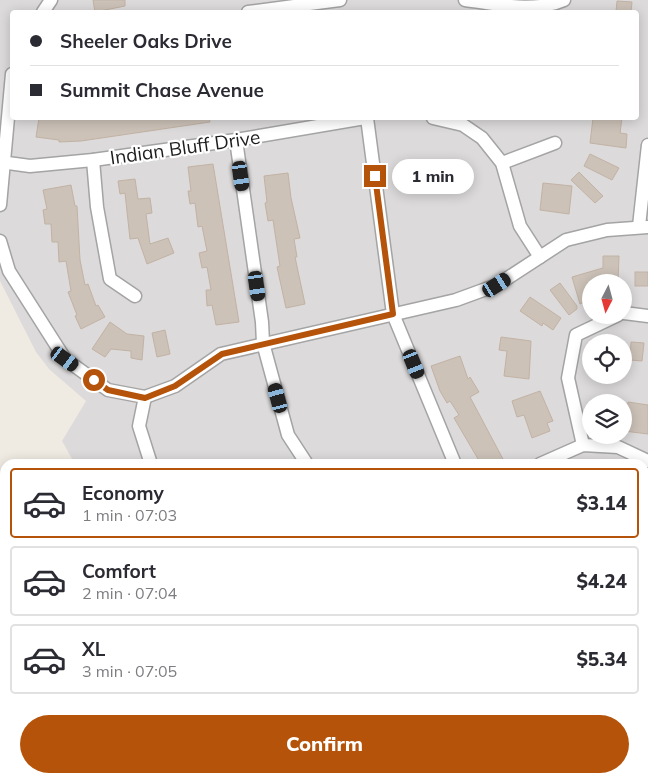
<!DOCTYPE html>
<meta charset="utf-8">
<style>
:root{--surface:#fff;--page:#f2f2f3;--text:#2b2b33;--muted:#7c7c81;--line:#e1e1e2;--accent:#b45309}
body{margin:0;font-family:Mulish,sans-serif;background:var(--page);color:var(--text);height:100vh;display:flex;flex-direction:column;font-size:19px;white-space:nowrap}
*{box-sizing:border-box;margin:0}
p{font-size:16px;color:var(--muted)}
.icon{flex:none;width:28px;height:28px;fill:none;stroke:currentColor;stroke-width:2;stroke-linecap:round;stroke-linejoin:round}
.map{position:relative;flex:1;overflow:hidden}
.side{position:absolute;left:0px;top:459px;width:649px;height:324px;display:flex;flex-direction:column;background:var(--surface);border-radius:15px 15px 0 0;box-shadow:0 2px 12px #0003}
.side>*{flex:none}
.banner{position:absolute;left:10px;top:10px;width:629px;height:110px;border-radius:5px;box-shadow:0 2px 12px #0003;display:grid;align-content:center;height:110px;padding:0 20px;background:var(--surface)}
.needle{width:32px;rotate:186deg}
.fabs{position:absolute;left:582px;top:274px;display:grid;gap:10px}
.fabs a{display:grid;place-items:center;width:50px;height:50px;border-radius:50%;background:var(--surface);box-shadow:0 2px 12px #0003;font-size:25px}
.end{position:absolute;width:22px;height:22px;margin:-11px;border:6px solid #b45309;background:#fff;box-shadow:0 0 0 2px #fff}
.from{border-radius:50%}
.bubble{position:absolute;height:35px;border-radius:18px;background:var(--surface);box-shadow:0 2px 12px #0003;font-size:16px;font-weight:800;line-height:35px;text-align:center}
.car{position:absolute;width:15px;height:30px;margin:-15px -8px;border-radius:6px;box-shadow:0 0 4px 1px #0007;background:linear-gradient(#222 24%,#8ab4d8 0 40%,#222 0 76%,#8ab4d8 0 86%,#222 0)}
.banner b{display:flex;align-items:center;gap:18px;height:48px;font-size:19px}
.banner b+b{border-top:1px solid var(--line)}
.banner i{width:12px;height:12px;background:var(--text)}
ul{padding:9px 0 0;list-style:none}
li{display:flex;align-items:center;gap:15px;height:70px;margin:0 10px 8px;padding:0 10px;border:2px solid var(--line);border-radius:5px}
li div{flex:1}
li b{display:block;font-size:19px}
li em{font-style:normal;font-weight:800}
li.current{border-color:var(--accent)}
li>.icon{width:45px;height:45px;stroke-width:1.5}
.cta{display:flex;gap:10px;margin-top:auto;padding:10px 20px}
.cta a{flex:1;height:58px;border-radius:30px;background:var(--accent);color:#fff;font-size:20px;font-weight:800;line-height:58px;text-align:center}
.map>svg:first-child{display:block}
.residential{fill:#dcdada;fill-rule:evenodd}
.water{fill:#9fd1e1}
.building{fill:#ccc2b8;stroke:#c2b2a4}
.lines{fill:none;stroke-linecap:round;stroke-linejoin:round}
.minor-casing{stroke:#a4a4a4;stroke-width:15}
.minor{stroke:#fff;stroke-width:12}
.rail{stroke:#6b6b6b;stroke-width:3;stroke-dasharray:10 10;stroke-linecap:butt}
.route{stroke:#b45309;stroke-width:6}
.labels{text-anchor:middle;stroke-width:4.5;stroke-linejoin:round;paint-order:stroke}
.street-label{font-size:19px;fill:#1d1d1d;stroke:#fff}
</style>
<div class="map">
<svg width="648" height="782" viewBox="0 0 648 782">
<rect width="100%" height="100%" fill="#f0ebe2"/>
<!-- residential -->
<g class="residential">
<path d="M0,0H648V782H259L260,778H644V464H75L62,441L86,401L49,369L36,352L0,281ZM12,12H636V118H12ZM591,282H624V315H591ZM591,342H624V375H591ZM591,402H624V435H591Z"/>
<polygon points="0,529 5,537 5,778 169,778 172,782 0,782"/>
</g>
<!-- water -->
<g class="water">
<polygon points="644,546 648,547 648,749 644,749"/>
<polygon points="374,778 492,778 488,782 378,782"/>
</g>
<!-- building -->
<g class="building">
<polygon points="93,0 125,0 125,6 95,12"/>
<polygon points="617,1 632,2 631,12 616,12"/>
<polygon points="39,118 51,118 51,119 209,118 210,122 81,141 59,142 59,140 36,137"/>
<polygon points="593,118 622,118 620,133 627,134 626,148 590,143"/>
<polygon points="590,154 619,168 612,180 584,166"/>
<polygon points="213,164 239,322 216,325 212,305 207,306 206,290 211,290 207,267 202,268 199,253 207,251 202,226 198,227 195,203 190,204 188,191 191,191 188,167"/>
<polygon points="579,172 603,196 595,203 571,180"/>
<polygon points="288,173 291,198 300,238 294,239 297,257 295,257 305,304 286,308 277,267 280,266 273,220 268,221 265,203 267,202 264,176"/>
<polygon points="135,179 138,199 150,198 152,213 146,214 150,244 168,238 174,253 147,264 138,238 130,239 125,193 120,194 118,181"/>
<polygon points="543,183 572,186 569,214 540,210"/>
<polygon points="71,185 75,206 77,206 80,260 85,285 88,284 96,306 98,305 105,317 81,329 75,316 77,315 68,292 71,291 66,261 59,262 58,242 52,242 51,224 45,224 43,210 47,209 43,190"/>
<polygon points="603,256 619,256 618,282 591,282 591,300 580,304 572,277 603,268"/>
<rect x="635" y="272" width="13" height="14"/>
<polygon points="560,283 577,306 577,309 569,315 550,290"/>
<polygon points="530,297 561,318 553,330 543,323 542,326 520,311"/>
<polygon points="110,322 127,334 144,336 142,360 131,358 131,351 111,349 105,357 92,349"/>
<polygon points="165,330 170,354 157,357 152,333"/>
<polygon points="501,337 531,341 529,379 504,376 507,351 499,350"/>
<polygon points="631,342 644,343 642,361 630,360"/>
<polygon points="460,356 468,379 470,377 479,392 470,397 504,461 499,464 481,464 454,418 459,415 450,401 447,403 440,391 431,366"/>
<polygon points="540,391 553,421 547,423 550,431 532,438 524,415 517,417 512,401"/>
<polygon points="628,402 648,405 648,434 624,431"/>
</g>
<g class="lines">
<!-- minor casing -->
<g class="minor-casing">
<g id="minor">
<path d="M465,0C497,4 534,13 564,0"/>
<polyline points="43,12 51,0"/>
<polyline points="248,12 340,0"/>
<polyline points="367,118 393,314 455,464"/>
<polyline points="433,118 463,125 482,138 502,163 520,226 540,257"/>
<polyline points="236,140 262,322 263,343 288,435 307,464"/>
<polyline points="93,160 97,207 110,279 135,296"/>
<polyline points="0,162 30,166 93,160 236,140 365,118"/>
<polyline points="502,163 555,143"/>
<polyline points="0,205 12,74"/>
<polyline points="639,226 648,145"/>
<polyline points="0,241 9,271 65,359 108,390 145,397 175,386 221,354 456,300 497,285 566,240 607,230 648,227"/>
<polyline points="624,313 648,316"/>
<polyline points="145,397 139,426 151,464"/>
<polyline points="583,445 568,378 576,335 618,315"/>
<polyline points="540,464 583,445 618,447 648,461"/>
<polyline points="0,691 5,694"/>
<polyline points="103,778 107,782"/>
</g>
</g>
<!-- minor -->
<use href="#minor" class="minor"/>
<!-- rail -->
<g class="rail">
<polyline points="0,496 5,503"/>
<polyline points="196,778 199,782"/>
</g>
</g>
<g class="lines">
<!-- route -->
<polyline class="route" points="94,380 108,390 145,398 175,386 222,354 393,314 375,176"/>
</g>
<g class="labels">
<!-- street labels -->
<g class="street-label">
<text transform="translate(185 147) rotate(-8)" y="7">Indian Bluff Drive</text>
</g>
</g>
</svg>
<div class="fabs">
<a><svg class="needle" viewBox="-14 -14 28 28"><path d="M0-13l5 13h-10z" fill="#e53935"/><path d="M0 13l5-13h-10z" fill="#7c7c81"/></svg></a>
<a><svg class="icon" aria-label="locate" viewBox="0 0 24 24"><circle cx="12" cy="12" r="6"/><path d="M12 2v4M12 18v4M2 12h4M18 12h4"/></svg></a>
<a><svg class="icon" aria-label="layers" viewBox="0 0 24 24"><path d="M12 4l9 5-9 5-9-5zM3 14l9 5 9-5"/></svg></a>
</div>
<i class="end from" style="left:94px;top:380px"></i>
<i class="end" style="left:375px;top:176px"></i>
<div class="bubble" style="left:392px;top:159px;width:82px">1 min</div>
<i class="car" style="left:241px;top:176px;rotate:172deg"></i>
<i class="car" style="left:497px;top:285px;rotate:57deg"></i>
<i class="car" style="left:257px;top:286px;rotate:172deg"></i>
<i class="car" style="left:65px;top:359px;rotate:126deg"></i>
<i class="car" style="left:414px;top:364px;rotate:158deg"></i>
<i class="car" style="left:278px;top:398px;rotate:345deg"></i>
<div class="banner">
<b><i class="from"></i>Sheeler Oaks Drive</b>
<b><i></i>Summit Chase Avenue</b>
</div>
<section class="side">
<ul>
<li class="current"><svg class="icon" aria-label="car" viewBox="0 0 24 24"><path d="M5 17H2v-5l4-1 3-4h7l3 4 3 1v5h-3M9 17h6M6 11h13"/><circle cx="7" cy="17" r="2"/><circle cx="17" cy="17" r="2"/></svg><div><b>Economy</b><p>1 min · 07:03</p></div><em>$3.14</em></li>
<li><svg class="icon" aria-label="car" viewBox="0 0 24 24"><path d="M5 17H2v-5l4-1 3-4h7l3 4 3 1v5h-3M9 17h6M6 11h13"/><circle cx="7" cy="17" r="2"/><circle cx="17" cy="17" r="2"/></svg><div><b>Comfort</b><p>2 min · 07:04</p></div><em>$4.24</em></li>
<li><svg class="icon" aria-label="car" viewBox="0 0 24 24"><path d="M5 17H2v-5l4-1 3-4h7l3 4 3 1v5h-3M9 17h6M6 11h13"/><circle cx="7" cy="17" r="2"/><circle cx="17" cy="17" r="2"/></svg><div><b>XL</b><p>3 min · 07:05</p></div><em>$5.34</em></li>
</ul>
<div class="cta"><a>Confirm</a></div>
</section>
</div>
